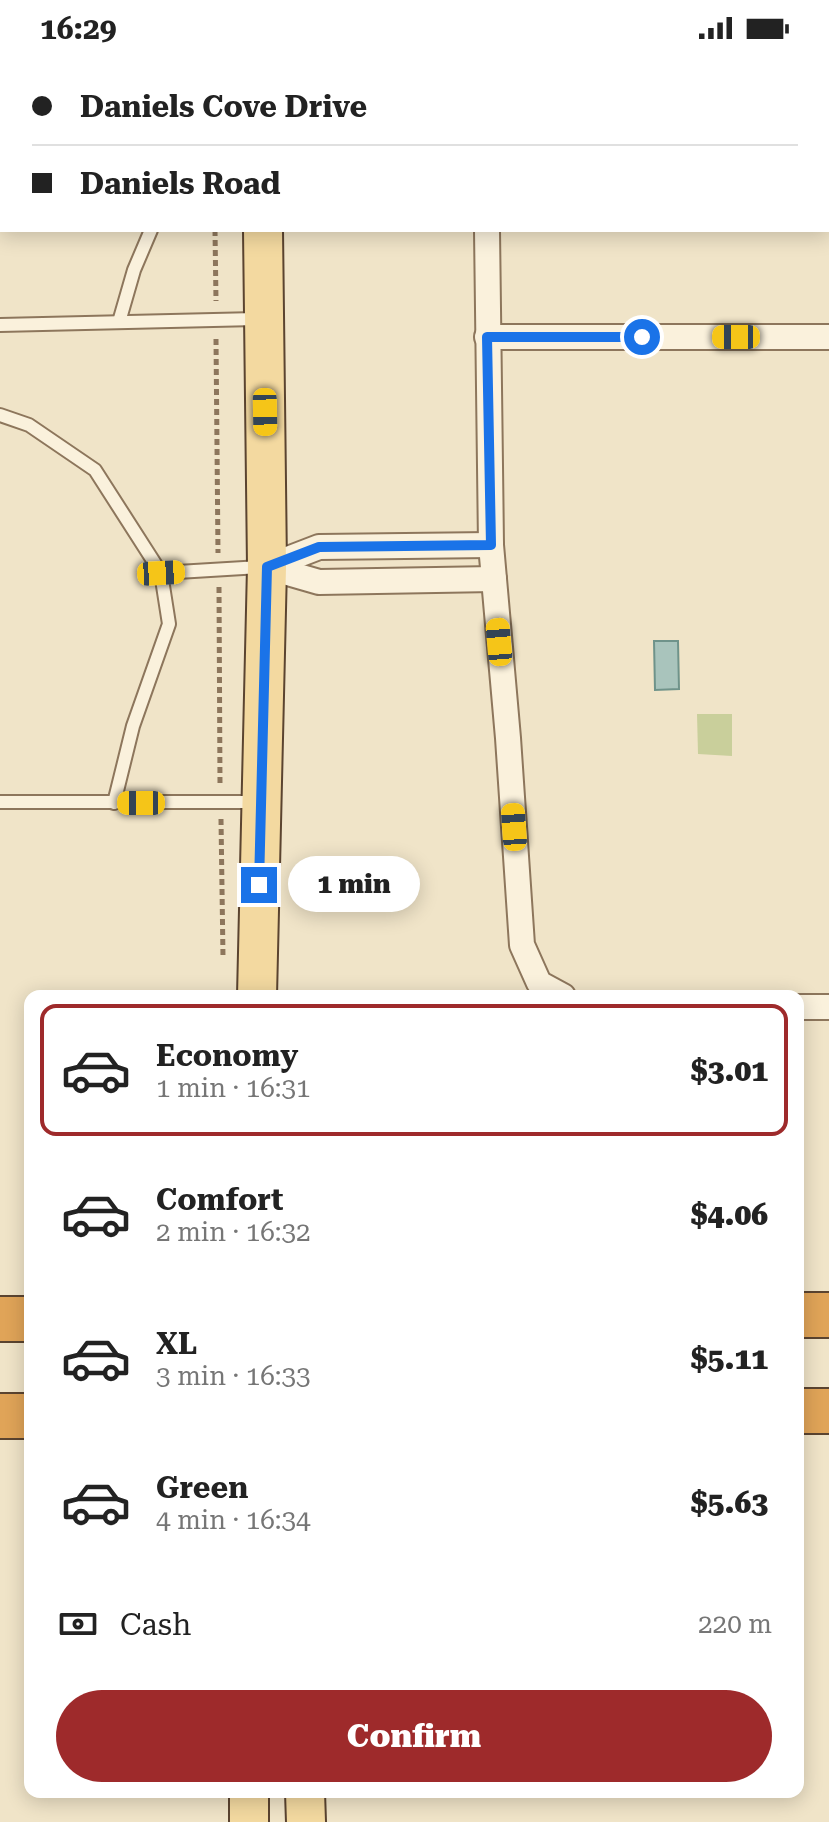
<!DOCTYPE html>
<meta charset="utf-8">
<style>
:root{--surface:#fff;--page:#f6f6f6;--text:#222;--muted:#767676;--line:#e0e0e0;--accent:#9e2a2b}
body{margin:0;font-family:"Roboto Serif",serif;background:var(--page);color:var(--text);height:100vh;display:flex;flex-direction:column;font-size:30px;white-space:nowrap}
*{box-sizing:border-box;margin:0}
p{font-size:26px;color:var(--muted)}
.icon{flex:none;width:44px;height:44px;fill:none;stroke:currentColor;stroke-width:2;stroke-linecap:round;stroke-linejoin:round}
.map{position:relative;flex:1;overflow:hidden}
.panel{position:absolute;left:24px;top:934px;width:780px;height:808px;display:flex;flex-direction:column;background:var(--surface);border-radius:16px;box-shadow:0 4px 20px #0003}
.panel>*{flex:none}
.banner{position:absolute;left:0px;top:0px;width:830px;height:176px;box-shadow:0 4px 20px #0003;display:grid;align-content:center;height:176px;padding:0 32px;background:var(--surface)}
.end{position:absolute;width:36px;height:36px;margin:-18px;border:10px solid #1a73e8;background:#fff;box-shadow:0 0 0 4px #fff}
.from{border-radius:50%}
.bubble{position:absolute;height:56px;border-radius:28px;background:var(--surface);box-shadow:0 4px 20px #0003;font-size:26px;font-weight:800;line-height:56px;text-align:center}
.car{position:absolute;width:24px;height:48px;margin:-24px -12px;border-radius:10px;box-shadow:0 0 6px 2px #0007;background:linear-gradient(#f5c518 24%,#345 0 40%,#f5c518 0 76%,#345 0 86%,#f5c518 0)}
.banner b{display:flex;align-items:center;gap:28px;height:76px;font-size:30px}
.banner b+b{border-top:2px solid var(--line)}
.banner i{width:20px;height:20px;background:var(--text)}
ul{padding:14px 0 0;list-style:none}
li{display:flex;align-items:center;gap:24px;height:132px;margin:0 16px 12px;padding:0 16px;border:4px solid transparent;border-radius:16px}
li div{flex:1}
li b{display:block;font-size:30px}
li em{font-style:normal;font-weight:800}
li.current{border-color:var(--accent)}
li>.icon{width:72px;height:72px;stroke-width:1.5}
.pay{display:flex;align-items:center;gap:20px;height:88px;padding:0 32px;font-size:30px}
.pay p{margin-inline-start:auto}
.cta{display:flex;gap:16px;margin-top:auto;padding:16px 32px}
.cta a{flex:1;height:92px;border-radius:48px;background:var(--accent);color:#fff;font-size:32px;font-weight:800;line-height:92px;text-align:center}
.status{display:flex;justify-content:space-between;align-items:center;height:56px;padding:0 40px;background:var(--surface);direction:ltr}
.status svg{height:22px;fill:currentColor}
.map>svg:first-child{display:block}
.green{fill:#c9cf9b}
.water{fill:#a9c4bc;stroke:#6f938a;stroke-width:2}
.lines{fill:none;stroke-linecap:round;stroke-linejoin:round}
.lane-casing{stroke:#8d765c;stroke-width:16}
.street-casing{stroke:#8d765c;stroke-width:28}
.primary-casing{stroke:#5b4430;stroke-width:42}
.highway-casing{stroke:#5b4430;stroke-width:48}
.path{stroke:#8d765c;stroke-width:5;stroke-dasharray:6 4;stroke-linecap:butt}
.lane{stroke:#faf1dc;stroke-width:12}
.street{stroke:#faf1dc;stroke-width:24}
.primary{stroke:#f3d9a0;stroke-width:38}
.highway{stroke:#e0a458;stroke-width:44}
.route{stroke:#1a73e8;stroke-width:10}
</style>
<div class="status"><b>16:29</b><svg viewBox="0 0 49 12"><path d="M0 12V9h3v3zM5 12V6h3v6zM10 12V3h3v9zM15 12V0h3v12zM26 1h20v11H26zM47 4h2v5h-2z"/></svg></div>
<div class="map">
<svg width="829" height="1766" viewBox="0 0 829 1766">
<rect width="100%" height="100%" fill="#f0e4c8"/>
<!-- green -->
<polygon class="green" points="697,658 732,658 732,700 698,698"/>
<!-- water -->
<polygon class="water" points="654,585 678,585 679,633 655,634"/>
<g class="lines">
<!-- lane casing -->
<g class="lane-casing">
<g id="lane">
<polyline points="157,0 157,2"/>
<polyline points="0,1 139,2"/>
<polyline points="119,266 134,214 151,174"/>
<polyline points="0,269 261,263"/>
<polyline points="0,359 29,369 95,414 161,517 261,511"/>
<polyline points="0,746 257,746"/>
<polyline points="114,747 133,670 169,568 161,517"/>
</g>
</g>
<!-- street casing -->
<g class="street-casing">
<g id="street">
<polyline points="487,2 488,0"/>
<polyline points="487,174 491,489 508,682 522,889 539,927 563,940"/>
<polyline points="487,281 829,281"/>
<polyline points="267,511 319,526 494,523"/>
<polyline points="267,511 319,491 491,489"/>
<polyline points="798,951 829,951"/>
</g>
</g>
<!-- primary casing -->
<g class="primary-casing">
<g id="primary">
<polyline points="257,0 257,2"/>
<polyline points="257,940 267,511 263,174"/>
<polyline points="305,1736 306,1766"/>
<polyline points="249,1766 249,1736"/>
</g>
</g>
<!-- highway casing -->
<g class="highway-casing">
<g id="highway">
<polyline points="798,1259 829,1259"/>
<polyline points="0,1263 30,1263"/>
<polyline points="798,1355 829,1355"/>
<polyline points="0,1360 30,1360"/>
</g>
</g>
<!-- path -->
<g class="path">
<polyline points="207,0 207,2"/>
<polyline points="215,174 216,245"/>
<polyline points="216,283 218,497"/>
<polyline points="219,531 220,729"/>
<polyline points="221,763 223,901"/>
</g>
<!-- lane -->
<use href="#lane" class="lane"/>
<!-- street -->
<use href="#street" class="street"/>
<!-- primary -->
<use href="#primary" class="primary"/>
<!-- highway -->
<use href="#highway" class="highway"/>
</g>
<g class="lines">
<!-- route -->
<polyline class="route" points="259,829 267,511 319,491 491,489 487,281 642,281"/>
</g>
</svg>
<i class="end from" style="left:642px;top:281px"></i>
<i class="end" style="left:259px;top:829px"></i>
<div class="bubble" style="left:288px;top:800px;width:132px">1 min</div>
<i class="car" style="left:736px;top:281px;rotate:270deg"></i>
<i class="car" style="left:265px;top:356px;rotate:179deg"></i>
<i class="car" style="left:161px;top:517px;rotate:87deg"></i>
<i class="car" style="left:499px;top:586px;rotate:355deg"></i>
<i class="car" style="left:141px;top:747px;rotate:270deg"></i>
<i class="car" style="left:514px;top:771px;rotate:356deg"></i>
<div class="banner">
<b><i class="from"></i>Daniels Cove Drive</b>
<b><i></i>Daniels Road</b>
</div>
<section class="panel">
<ul>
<li class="current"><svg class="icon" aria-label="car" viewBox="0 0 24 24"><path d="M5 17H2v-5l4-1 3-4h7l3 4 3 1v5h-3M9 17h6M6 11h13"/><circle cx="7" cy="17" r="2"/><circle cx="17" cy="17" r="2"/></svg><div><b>Economy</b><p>1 min · 16:31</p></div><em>$3.01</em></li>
<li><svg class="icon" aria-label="car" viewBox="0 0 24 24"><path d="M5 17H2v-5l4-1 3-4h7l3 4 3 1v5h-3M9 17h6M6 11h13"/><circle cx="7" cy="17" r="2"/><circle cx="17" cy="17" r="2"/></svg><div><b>Comfort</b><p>2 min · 16:32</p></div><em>$4.06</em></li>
<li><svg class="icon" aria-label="car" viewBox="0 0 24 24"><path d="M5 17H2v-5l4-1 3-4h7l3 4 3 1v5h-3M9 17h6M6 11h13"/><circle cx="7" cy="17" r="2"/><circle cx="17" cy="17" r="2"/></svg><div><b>XL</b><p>3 min · 16:33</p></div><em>$5.11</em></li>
<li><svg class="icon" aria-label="car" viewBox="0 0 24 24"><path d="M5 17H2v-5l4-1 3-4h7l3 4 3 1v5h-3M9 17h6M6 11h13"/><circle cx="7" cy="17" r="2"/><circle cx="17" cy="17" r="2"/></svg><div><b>Green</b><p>4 min · 16:34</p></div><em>$5.63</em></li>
</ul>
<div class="pay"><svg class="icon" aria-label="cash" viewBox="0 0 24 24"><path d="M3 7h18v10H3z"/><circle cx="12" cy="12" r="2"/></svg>Cash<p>220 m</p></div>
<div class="cta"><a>Confirm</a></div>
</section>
</div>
